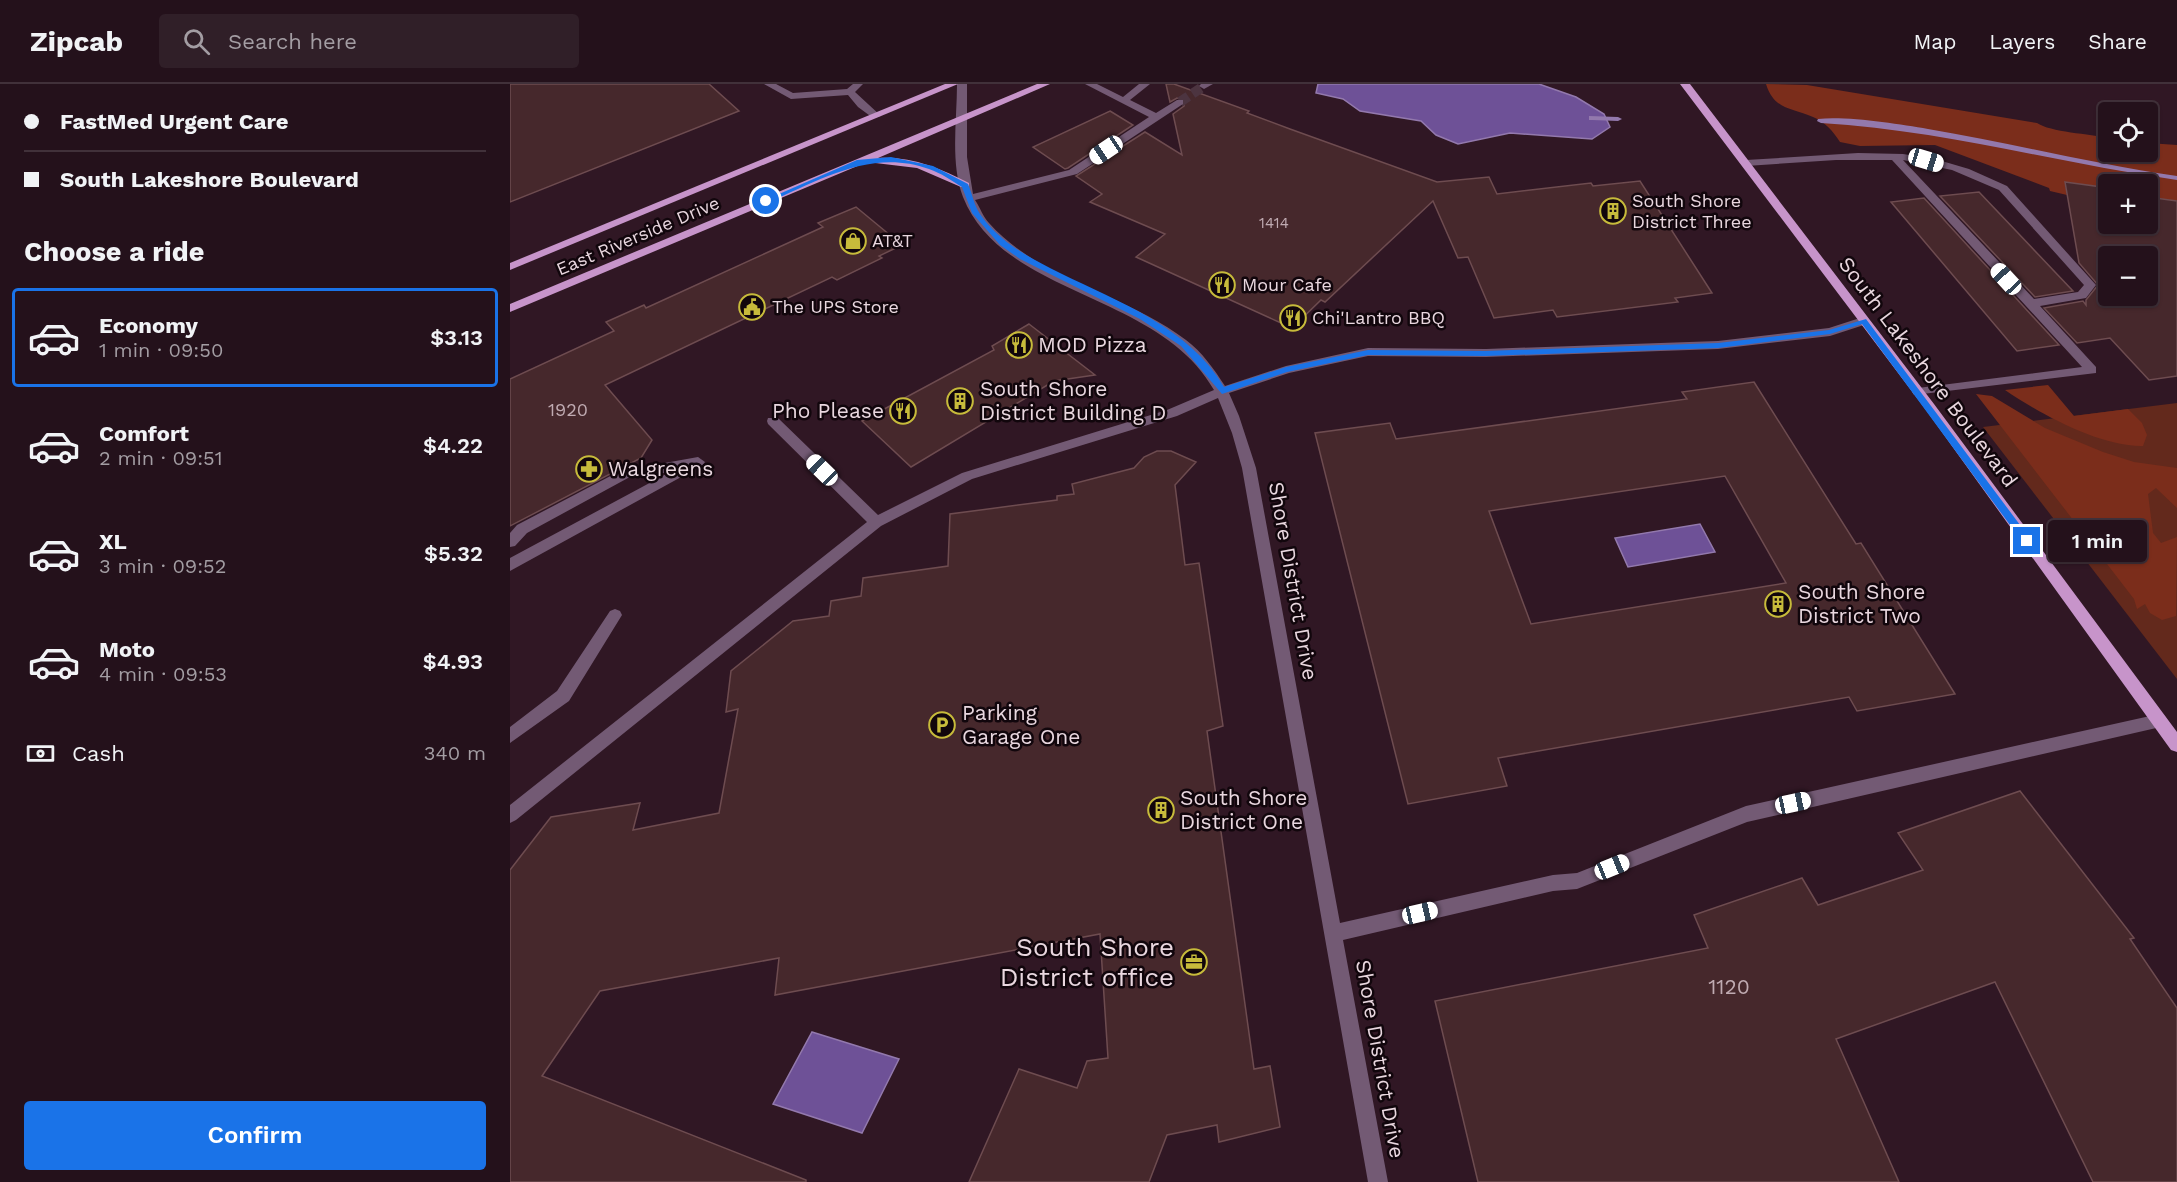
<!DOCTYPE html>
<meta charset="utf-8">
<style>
:root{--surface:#24111b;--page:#301f28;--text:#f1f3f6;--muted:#a39da3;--line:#41313a;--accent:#1a73e8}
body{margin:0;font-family:"Work Sans",sans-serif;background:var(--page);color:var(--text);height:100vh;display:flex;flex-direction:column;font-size:22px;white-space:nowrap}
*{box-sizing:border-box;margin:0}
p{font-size:20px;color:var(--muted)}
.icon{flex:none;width:33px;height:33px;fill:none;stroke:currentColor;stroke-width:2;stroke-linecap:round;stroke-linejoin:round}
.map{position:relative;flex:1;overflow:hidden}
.drawer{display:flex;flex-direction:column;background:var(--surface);width:510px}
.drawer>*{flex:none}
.guide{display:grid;align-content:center;height:132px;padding:0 24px;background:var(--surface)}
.controls{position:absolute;left:1588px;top:18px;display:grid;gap:12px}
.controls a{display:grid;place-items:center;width:60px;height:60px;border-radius:6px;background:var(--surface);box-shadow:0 2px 4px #0004,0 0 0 2px var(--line);font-size:30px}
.end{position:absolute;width:27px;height:27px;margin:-14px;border:8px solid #1a73e8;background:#fff;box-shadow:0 0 0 3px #fff}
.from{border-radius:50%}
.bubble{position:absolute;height:42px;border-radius:6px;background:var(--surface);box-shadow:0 2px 4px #0004,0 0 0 2px var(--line);font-size:20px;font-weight:600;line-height:42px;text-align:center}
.car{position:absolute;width:18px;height:36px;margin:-18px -9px;border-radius:8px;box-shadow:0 0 4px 2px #0007;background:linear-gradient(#fff 24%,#345 0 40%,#fff 0 76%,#345 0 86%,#fff 0)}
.guide b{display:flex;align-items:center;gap:21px;height:57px;font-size:22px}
.guide b+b{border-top:2px solid var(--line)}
.guide i{width:15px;height:15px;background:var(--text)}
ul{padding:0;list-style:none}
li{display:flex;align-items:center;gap:18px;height:99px;margin:0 12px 9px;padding:0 12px;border:3px solid transparent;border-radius:6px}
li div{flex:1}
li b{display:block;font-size:22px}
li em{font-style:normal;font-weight:600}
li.on{border-color:var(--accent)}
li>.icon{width:54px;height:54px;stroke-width:1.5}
h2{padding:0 24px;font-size:27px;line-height:72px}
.pay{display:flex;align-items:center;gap:15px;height:66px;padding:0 24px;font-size:22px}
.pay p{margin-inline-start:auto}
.button{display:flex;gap:12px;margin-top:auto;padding:12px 24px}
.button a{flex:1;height:69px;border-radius:6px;background:var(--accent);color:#fff;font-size:24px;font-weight:600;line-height:69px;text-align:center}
header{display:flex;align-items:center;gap:36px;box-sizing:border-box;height:84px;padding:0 30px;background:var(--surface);border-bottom:2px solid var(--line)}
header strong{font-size:28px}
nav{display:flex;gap:33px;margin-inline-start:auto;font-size:21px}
.search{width:420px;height:54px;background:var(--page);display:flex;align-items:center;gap:15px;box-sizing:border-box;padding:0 21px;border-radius:6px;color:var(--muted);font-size:22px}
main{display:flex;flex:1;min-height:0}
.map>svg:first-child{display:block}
.green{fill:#63291c}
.forest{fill:#7b2d1b}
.water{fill:#6e5197;stroke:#9379ad;stroke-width:1.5}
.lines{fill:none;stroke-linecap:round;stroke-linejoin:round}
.stream{fill:#9379ad;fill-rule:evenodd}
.building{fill:#46282c;stroke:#6e4c50;stroke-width:1.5;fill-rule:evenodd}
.minor-tunnel{stroke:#4c3440;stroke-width:10;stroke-dasharray:10 5;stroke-linecap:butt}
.minor{fill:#735a74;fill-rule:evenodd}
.major{fill:#c794ca;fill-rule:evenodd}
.route{fill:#1a73e8}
.labels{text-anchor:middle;stroke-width:5;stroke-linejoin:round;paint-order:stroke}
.far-number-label{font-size:15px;fill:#c0abb2}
.far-poi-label{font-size:18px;fill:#e9d7df;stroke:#11060c;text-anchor:start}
.far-street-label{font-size:18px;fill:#e9d7df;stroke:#11060c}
.number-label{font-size:18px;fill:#c0abb2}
.poi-label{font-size:21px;fill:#e9d7df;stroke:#11060c;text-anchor:start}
.street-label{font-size:21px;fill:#e9d7df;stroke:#11060c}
.near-number-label{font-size:21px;fill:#c0abb2}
.near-poi-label{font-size:26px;fill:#e9d7df;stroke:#11060c;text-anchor:end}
</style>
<header>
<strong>Zipcab</strong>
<div class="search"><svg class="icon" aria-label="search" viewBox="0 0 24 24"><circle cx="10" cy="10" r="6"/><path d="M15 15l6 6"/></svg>Search here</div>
<nav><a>Map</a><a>Layers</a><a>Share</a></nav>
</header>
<main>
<section class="drawer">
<div class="guide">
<b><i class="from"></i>FastMed Urgent Care</b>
<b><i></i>South Lakeshore Boulevard</b>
</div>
<h2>Choose a ride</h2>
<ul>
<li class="on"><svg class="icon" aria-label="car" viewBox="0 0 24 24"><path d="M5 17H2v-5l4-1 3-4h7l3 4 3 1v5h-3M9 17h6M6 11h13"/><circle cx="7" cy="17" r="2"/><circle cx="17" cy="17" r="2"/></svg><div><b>Economy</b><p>1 min · 09:50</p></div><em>$3.13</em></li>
<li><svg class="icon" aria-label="car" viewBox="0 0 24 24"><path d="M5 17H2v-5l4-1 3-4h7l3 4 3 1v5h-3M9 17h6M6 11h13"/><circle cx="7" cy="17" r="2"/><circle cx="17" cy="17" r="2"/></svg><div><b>Comfort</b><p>2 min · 09:51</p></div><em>$4.22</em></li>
<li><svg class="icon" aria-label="car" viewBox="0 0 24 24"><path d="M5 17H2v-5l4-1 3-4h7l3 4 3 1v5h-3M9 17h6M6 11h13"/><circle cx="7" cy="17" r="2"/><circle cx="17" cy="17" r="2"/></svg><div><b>XL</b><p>3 min · 09:52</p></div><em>$5.32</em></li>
<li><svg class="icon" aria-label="car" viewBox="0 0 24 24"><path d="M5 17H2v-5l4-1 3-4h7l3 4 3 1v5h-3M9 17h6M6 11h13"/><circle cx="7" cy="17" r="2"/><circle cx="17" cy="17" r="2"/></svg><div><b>Moto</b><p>4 min · 09:53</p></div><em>$4.93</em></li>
</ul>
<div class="pay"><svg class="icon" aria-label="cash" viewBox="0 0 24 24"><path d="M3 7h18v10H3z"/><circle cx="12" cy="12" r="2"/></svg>Cash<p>340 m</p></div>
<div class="button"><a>Confirm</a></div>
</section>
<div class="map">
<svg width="1667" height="1098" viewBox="0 0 1667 1098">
<rect width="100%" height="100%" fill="#301724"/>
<!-- green -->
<polygon class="green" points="1667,319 1667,595 1473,343"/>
<!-- forest -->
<g class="forest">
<path d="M1256,0L1297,1L1527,39C1540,48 1580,50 1599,54V68H1638V59L1667,61V117L1638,113V100H1599V104L1555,98L1557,111L1540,107L1539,104L1425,61L1350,62L1330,58C1323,47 1315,38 1303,33C1282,24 1264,26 1256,0Z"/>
<path d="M1538,301L1564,332L1618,325L1632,339L1637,351L1633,362C1590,363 1530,330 1495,306Z"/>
<polygon points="1466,310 1482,312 1535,344 1593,368 1624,378 1667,384 1667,424 1646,404 1638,410 1643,449 1651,459 1667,453 1666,532 1652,536 1640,529 1635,520 1627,525 1624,515"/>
</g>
<!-- water -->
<g class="water">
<polygon points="808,0 1029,0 1066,13 1094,30 1100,43 1082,55 1000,49 948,60 926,51 911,37 850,27 833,15 806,9"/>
<polygon points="1190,440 1205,468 1118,483 1105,454"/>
<polygon points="302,948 389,975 352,1049 263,1020"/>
</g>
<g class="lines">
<!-- stream -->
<g class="stream">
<polygon points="1079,32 1108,33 1112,35 1108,37 1082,36 1079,36"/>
<path d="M1308,35C1338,32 1388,40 1418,45C1501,59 1583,80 1667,92V96C1548,79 1432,46 1311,39L1307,37Z"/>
</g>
</g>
<!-- building -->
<g class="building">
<polygon points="0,0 199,0 229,27 0,118"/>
<polygon points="656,0 664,0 739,27 737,29 780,45 927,98 979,93 987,110 1081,99 1083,102 1130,97 1202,209 1165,214 1168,218 1047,233 1043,226 984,234 958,173 948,174 923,117 815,218 811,216 782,244 626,173 655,150 580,118 592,110 566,92 635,48 672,71 663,30 674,22 675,16 667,14 660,18"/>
<polygon points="600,27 623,41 558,84 555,85 523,63"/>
<path d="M1555,98L1599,104V140H1638V113L1667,117V292L1639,296L1600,254L1567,259L1534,224L1573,217L1576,221V216L1588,201L1569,179ZM1599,172H1638V212H1599Z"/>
<polygon points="1469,108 1563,207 1525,213 1430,112"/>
<polygon points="1414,114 1549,261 1507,267 1381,118"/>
<polygon points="346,123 392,161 369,172 372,174 327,196 322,193 95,301 142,356 131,374 0,442 0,295 104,247 96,238 134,221 136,224 313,143 308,139"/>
<polygon points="519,240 585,291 544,297 401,383 352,337 484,266 482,262"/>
<path d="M1244,298L1346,460L1351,459L1445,610L1347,627L1339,613L988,674L997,702L898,720L805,349L880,339L886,355L1177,315L1172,308ZM1215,392L1276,499L1021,540L979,427Z"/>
<polygon points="647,367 661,367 686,378 665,401 675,481 689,479 713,642 697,647 744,985 760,982 770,1043 709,1058 707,1041 657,1051 639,1098 459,1098 509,985 567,1004 577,977 598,974 590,850 265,911 269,874 90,907 32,992 296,1096 296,1098 0,1098 0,786 41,733 130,719 123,746 209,729 228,625 216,628 221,587 283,537 319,532 321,517 351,512 353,494 438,482 440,430 547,416 547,412 564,410 562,400 624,384 634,373"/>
<polygon points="1510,707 1624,854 1620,855 1667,924 1667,1098 1583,1098 1485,898 1326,955 1389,1098 968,1098 925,917 1198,864 1184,831 1292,794 1308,821 1413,786 1388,749"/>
</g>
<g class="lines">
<!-- minor-tunnel -->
<polyline class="minor-tunnel" points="670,18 694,2"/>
<!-- minor -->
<g class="minor">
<polygon points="254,0 266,0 283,9 337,5 343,0 353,0 345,8 371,32 363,34 348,23 338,11 281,15"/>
<path d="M447,0H457V73L463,110L559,86L639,33L575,0H587L613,13L629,0H640L620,16L646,29L667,16H673V20L567,90L465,116C470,123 473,133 479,139C531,197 616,210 676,256C692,268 704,285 715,302L776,282L858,264L976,265L1208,257L1319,244L1353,233L1359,237L1357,240L1320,252L1208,265L976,273L858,272L779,289L719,309L729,332L746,384L830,839L1043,791L1067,789L1236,722L1649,630L1655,632L1657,637L1655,642L1237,738L1067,805L1043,807L833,856L878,1098H858L732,384L722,349L708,314L667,332L462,395L371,442L6,736L0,739V721L357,438L258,340L257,337L258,334H268L368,431L452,389L657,326L704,306C649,208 493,213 453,113C440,79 447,36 447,0Z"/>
<polygon points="691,0 703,0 694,5 689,2"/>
<path d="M1348,69L1393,70L1425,75L1459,85L1497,102L1586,201L1576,214L1530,222L1586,283V289L1404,311L1402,308L1408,304L1572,283L1382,76H1326L1236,82L1231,79L1236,76ZM1393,76L1442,86L1489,106L1574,201L1568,208L1524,215Z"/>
<polygon points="188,373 195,378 193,381 0,487 0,474 160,388 118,394 17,449 5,462 0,463 0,449 7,441 110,387"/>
<polygon points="105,525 110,527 112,531 59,617 0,659 0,643 47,607 100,527"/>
</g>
<!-- major -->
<g class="major">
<polygon points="435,0 448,0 0,186 0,179"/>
<path d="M527,0H540L368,74C401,72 430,84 459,99V103H451L407,84L357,78L0,228V220Z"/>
<polygon points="1170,0 1180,0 1424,320 1667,648 1667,668 1661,666 1416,326"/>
</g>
</g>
<!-- route -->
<path class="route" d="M381,73L423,82L458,100C462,109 464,121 470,130C490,159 520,174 550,189C609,218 680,244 714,303L776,283L858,266L975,267L1208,259L1319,246L1356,235L1522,457L1514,460L1352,240L1320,250L1208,264L975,272L858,271L777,288L712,310L671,262L630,235L510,175L490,161L462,129L452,103C442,97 431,89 419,85C362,64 310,96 259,118L253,117L347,76Z"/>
<!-- icons -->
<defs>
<g id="building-ring" transform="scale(1.35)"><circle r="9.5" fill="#11060c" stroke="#c7bb3b" stroke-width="1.5"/><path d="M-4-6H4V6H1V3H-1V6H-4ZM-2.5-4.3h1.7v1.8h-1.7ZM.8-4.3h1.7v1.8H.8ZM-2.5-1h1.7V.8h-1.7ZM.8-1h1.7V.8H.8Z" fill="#c7bb3b"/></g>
<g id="shop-ring" transform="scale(1.35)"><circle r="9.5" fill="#11060c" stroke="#c7bb3b" stroke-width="1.5"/><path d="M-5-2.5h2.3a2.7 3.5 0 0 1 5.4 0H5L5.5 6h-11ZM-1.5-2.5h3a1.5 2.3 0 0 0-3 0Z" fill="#c7bb3b"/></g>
<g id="restaurant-ring" transform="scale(1.35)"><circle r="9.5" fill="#11060c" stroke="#c7bb3b" stroke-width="1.5"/><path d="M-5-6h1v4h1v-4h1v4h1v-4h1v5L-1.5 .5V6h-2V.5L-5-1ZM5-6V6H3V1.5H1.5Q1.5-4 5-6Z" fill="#c7bb3b"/></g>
<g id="civic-ring" transform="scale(1.35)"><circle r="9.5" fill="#11060c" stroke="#c7bb3b" stroke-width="1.5"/><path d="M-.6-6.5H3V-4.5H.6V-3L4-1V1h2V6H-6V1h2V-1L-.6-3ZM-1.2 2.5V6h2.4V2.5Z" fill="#c7bb3b"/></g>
<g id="pharmacy-ring" transform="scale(1.35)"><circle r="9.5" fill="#11060c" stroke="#c7bb3b" stroke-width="1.5"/><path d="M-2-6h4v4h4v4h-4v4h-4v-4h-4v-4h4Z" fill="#c7bb3b"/></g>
<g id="parking-ring" transform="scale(1.35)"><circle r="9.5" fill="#11060c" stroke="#c7bb3b" stroke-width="1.5"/><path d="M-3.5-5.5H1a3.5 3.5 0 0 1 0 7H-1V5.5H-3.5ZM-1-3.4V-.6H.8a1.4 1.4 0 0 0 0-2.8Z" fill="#c7bb3b"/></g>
<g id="office-ring" transform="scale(1.35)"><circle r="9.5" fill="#11060c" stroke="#c7bb3b" stroke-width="1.5"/><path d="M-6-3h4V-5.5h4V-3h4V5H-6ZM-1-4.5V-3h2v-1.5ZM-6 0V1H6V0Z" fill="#c7bb3b"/></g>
</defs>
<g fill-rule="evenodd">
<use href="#building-ring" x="1103" y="127"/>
<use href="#shop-ring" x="343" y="157"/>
<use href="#restaurant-ring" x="712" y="201"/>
<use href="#civic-ring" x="242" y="223"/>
<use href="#restaurant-ring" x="783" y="234"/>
<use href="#restaurant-ring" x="509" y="261"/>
<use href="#building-ring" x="450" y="317"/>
<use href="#restaurant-ring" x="393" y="327"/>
<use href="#pharmacy-ring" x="79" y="385"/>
<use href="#building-ring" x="1268" y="520"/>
<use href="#parking-ring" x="432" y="641"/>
<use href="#building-ring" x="651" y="726"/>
<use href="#office-ring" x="684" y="878"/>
</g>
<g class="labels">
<!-- far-number labels -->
<g class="far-number-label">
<text x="764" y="144">1414</text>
</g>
<!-- far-poi labels -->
<g class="far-poi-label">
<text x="1122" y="123">South Shore<tspan x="1122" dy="21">District Three</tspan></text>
<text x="362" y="163">AT&amp;T</text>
<text x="732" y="207">Mour Cafe</text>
<text x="262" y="229">The UPS Store</text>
<text x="802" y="240">Chi'Lantro BBQ</text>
</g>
<!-- far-street labels -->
<g class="far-street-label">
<text transform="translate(128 152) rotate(-23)" y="6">East Riverside Drive</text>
</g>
<!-- number labels -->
<g class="number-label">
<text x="58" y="332">1920</text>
</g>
<!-- poi labels -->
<g class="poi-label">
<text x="528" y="268">MOD Pizza</text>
<text x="470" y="312">South Shore<tspan x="470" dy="24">District Building D</tspan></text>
<text x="374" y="334" text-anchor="end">Pho Please</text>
<text x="98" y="392">Walgreens</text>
<text x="1288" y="515">South Shore<tspan x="1288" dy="24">District Two</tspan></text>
<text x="452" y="636">Parking<tspan x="452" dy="24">Garage One</tspan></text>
<text x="670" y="721">South Shore<tspan x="670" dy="24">District One</tspan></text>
</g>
<!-- street labels -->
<g class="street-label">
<text transform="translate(1418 288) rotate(53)" y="7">South Lakeshore Boulevard</text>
<text transform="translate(783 497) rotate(80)" y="7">Shore District Drive</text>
<text transform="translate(870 975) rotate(80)" y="7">Shore District Drive</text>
</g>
<!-- near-number labels -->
<g class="near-number-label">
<text x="1219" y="910">1120</text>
</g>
<!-- near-poi labels -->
<g class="near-poi-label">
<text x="664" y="872">South Shore<tspan x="664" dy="30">District office</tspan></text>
</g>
</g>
</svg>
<div class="controls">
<a><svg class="icon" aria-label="locate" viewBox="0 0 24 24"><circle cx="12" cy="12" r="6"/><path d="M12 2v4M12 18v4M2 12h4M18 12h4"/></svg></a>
<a>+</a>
<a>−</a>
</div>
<i class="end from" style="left:256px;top:117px"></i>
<i class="end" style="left:1517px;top:457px"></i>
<div class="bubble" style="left:1538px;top:436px;width:99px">1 min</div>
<i class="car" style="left:596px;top:66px;rotate:236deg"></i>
<i class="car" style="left:1416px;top:76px;rotate:107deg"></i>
<i class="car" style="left:1496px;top:195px;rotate:317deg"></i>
<i class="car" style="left:312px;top:386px;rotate:314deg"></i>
<i class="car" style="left:1283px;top:719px;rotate:78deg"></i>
<i class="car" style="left:1102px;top:783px;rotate:68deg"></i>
<i class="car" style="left:910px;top:829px;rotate:77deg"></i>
</div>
</main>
